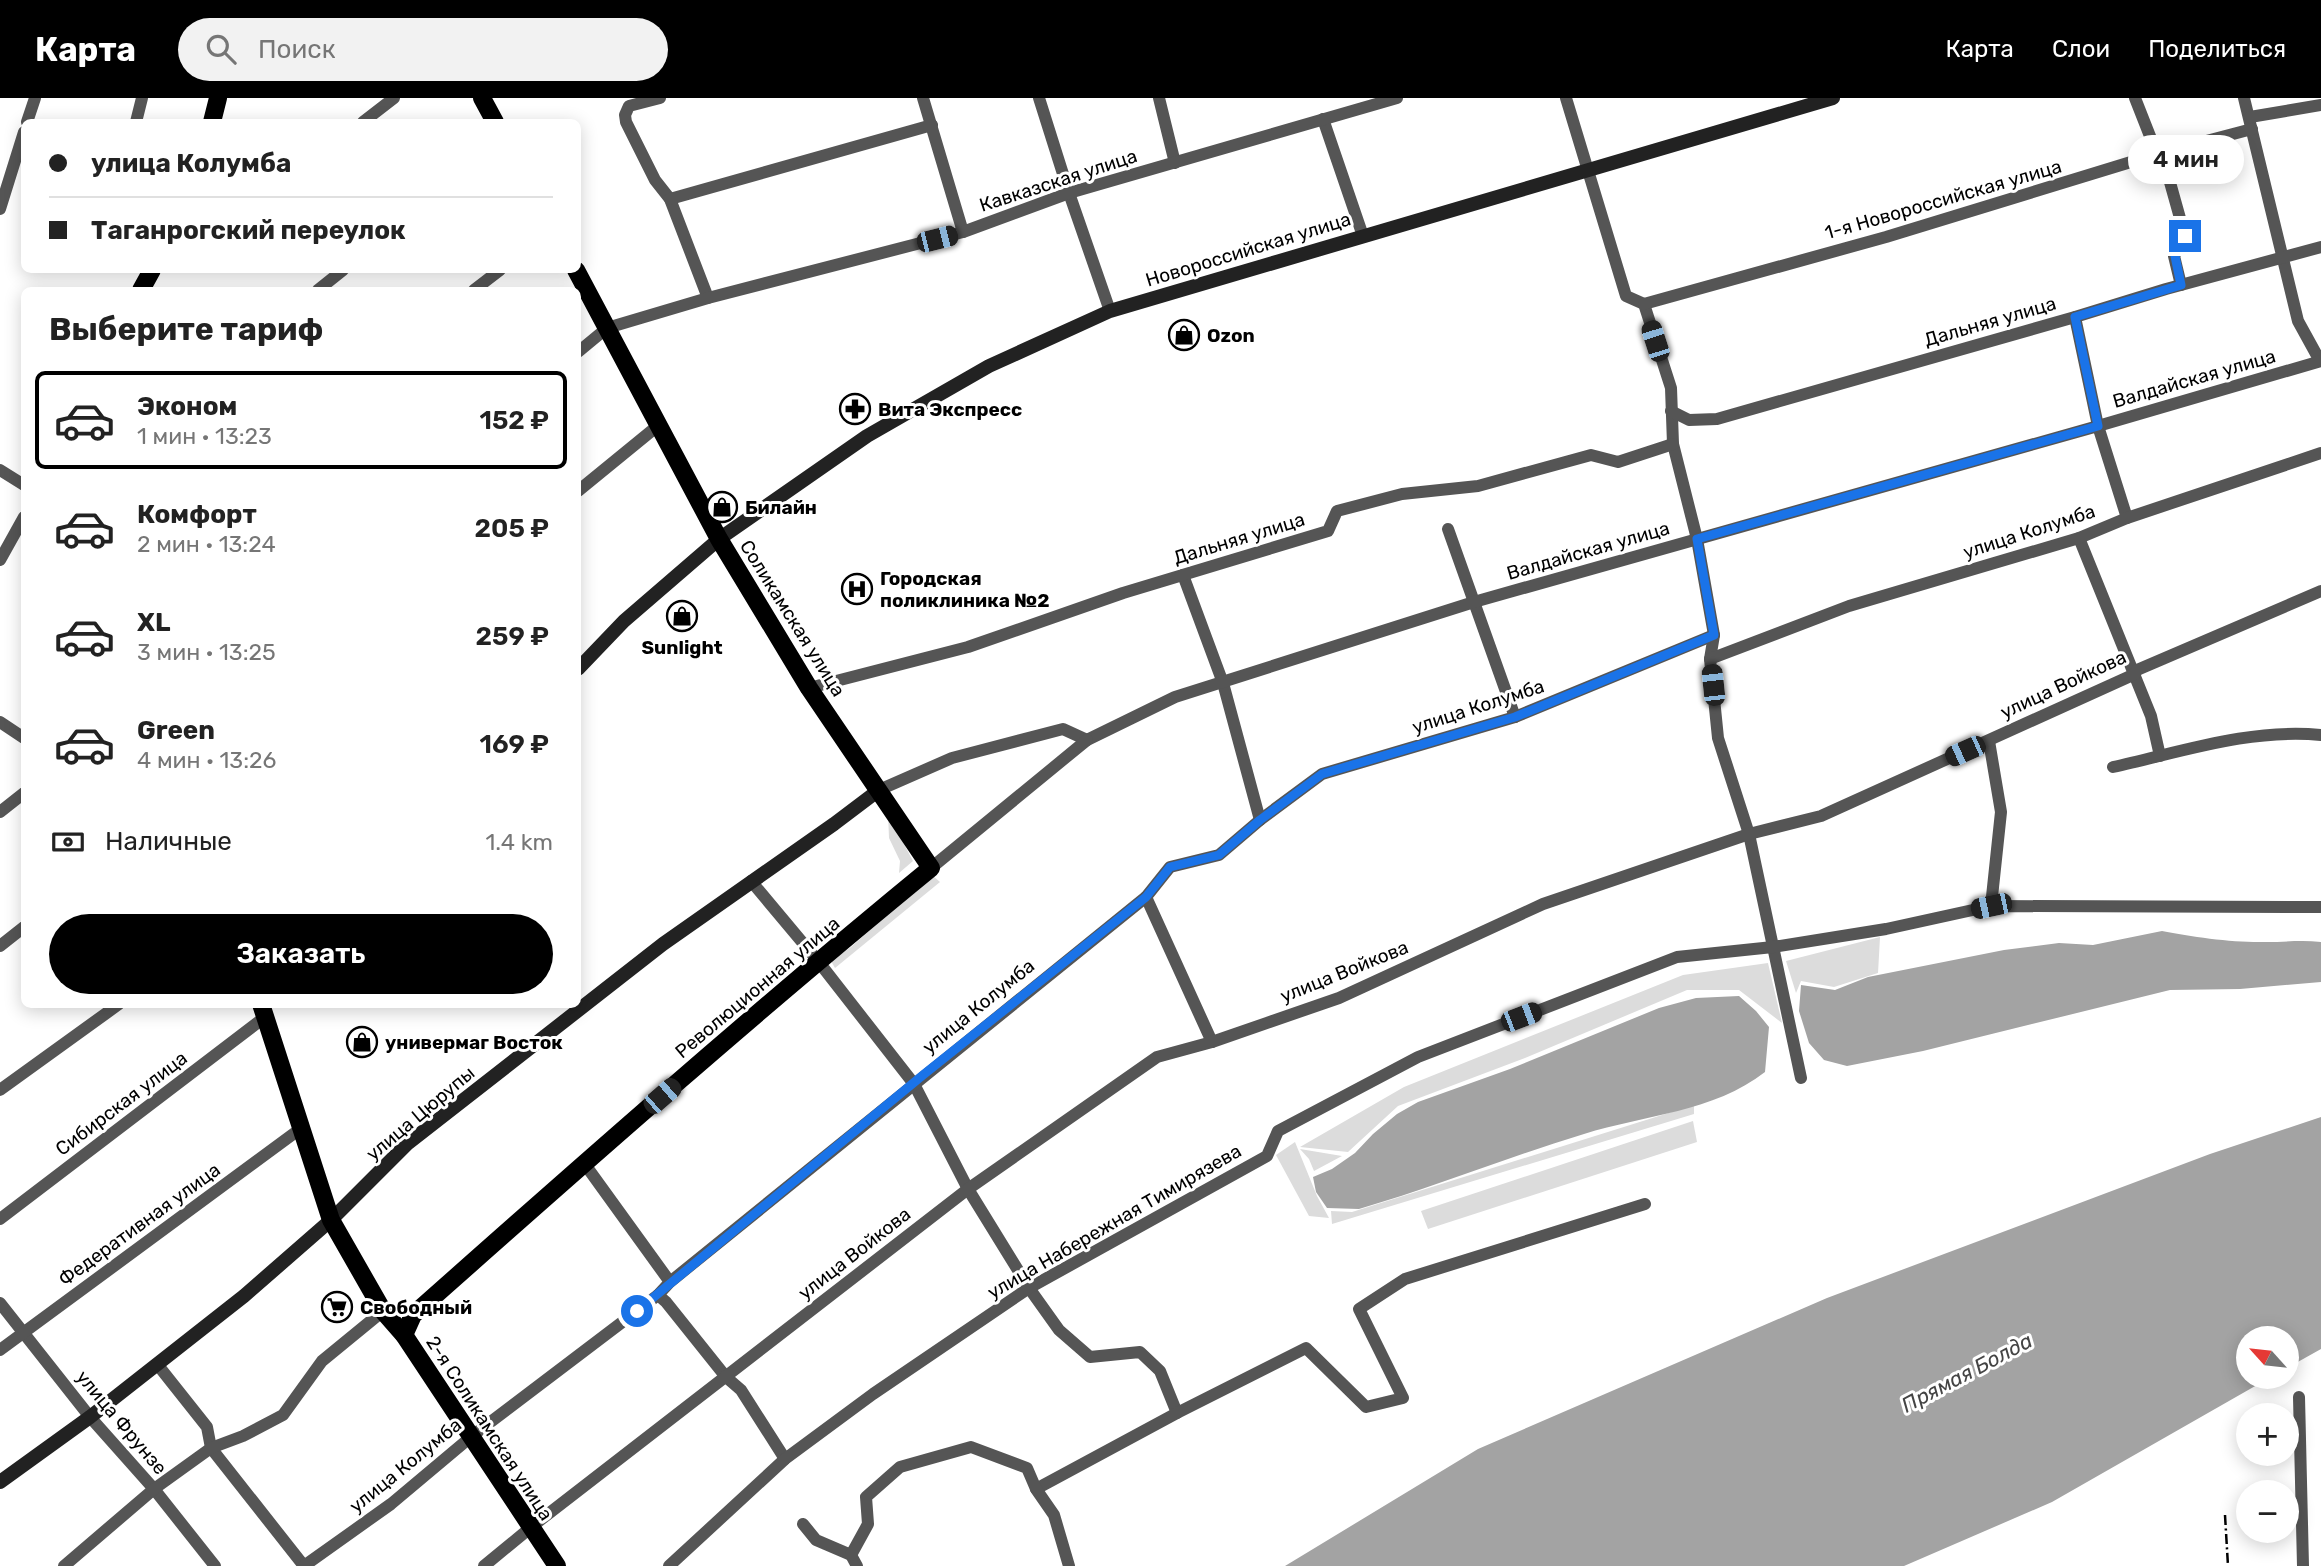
<!DOCTYPE html>
<html lang="ru">
<meta charset="utf-8">
<style>
:root{--surface:#fff;--page:#f2f2f2;--text:#222;--muted:#767676;--line:#e0e0e0;--accent:#000}
body{margin:0;font-family:Rubik,sans-serif;background:var(--page);color:var(--text);height:100vh;display:flex;flex-direction:column;font-size:26px;white-space:nowrap}
*{box-sizing:border-box;margin:0}
p{font-size:23px;color:var(--muted)}
.icon{flex:none;width:38px;height:38px;fill:none;stroke:currentColor;stroke-width:2;stroke-linecap:round;stroke-linejoin:round}
.map{position:relative;flex:1;overflow:hidden}
.sheet{position:absolute;left:21px;top:189px;width:560px;height:721px;display:flex;flex-direction:column;background:var(--surface);border-radius:10px;box-shadow:0 4px 18px #0003}
.sheet>*{flex:none}
.hud{position:absolute;left:21px;top:21px;width:560px;height:154px;border-radius:10px;box-shadow:0 4px 18px #0003;display:grid;align-content:center;height:154px;padding:0 28px;background:var(--surface)}
.needle{width:46px;rotate:297deg}
.tools{position:absolute;left:2236px;top:1228px;display:grid;gap:14px}
.tools a{display:grid;place-items:center;width:63px;height:63px;border-radius:50%;background:var(--surface);box-shadow:0 4px 18px #0003;font-size:35px}
.end{position:absolute;width:32px;height:32px;margin:-16px;border:9px solid #1a73e8;background:#fff;box-shadow:0 0 0 4px #fff}
.from{border-radius:50%}
.bubble{position:absolute;height:49px;border-radius:24px;background:var(--surface);box-shadow:0 4px 18px #0003;font-size:23px;font-weight:600;line-height:49px;text-align:center}
.car{position:absolute;width:21px;height:42px;margin:-21px -10px;border-radius:9px;box-shadow:0 0 5px 2px #0007;background:linear-gradient(#222 24%,#8ab4d8 0 40%,#222 0 76%,#8ab4d8 0 86%,#222 0)}
.hud b{display:flex;align-items:center;gap:24px;height:66px;font-size:26px}
.hud b+b{border-top:2px solid var(--line)}
.hud i{width:18px;height:18px;background:var(--text)}
ul{padding:0;list-style:none}
li{display:flex;align-items:center;gap:21px;height:98px;margin:0 14px 10px;padding:0 14px;border:4px solid transparent;border-radius:10px}
li div{flex:1}
li b{display:block;font-size:26px}
li em{font-style:normal;font-weight:600}
li.selected{border-color:var(--accent)}
li>.icon{width:63px;height:63px;stroke-width:1.5}
h2{padding:0 28px;font-size:32px;line-height:84px}
.pay{display:flex;align-items:center;gap:18px;height:77px;padding:0 28px;font-size:26px}
.pay p{margin-inline-start:auto}
.primary-button{display:flex;gap:14px;margin-top:auto;padding:14px 28px}
.primary-button a{flex:1;height:80px;border-radius:42px;background:var(--accent);color:#fff;font-size:28px;font-weight:600;line-height:80px;text-align:center}
header{display:flex;align-items:center;gap:42px;box-sizing:border-box;height:98px;padding:0 35px;background:var(--accent);color:#fff}
header strong{font-size:33px}
nav{display:flex;gap:38px;margin-inline-start:auto;font-size:24px}
.search{width:490px;height:63px;background:var(--page);display:flex;align-items:center;gap:18px;box-sizing:border-box;padding:0 24px;border-radius:38px;color:var(--muted);font-size:26px}
.map>svg:first-child{display:block}
.green{fill:#dcdcdc}
.water{fill:#a3a3a3}
.lines{fill:none;stroke-linecap:round;stroke-linejoin:round}
.street{stroke:#555;stroke-width:12}
.secondary{stroke:#222;stroke-width:14}
.primary{stroke:#000;stroke-width:18}
.rail{stroke:#000;stroke-width:2.5;stroke-dasharray:10 3.5 2 3.5;stroke-linecap:butt}
.route{stroke:#1a73e8;stroke-width:9}
.labels{text-anchor:middle;stroke-width:6;stroke-linejoin:round;paint-order:stroke}
.street-label{font-size:19px;fill:#000;stroke:#fff}
.poi-label{font-size:19px;font-weight:bold;fill:#000;stroke:#fff;text-anchor:start}
.water-label{font-size:21px;font-style:italic;fill:#444;stroke:#fff}
</style>
<header>
<strong>Карта</strong>
<div class="search"><svg class="icon" aria-label="search" viewBox="0 0 24 24"><circle cx="10" cy="10" r="6"/><path d="M15 15l6 6"/></svg>Поиск</div>
<nav><a>Карта</a><a>Слои</a><a>Поделиться</a></nav>
</header>
<div class="map">
<svg width="2321" height="1468" viewBox="0 0 2321 1468">
<rect width="100%" height="100%" fill="#fff"/>
<!-- green -->
<g class="green">
<polygon points="888,716 913,763 899,775 900,763 889,740"/>
<polygon points="932,777 940,784 835,870 831,863 851,849"/>
<polygon points="1880,839 1878,875 1834,889 1801,883 1796,895 1786,863"/>
<polygon points="1768,865 1782,925 1739,892 1687,892 1525,960 1398,1008 1348,1054 1300,1049 1404,989 1683,877"/>
<polygon points="1694,1007 1694,1016 1332,1126 1331,1113 1352,1114"/>
<polygon points="1693,1023 1697,1044 1428,1131 1421,1113"/>
<polygon points="1295,1044 1317,1098 1329,1120 1309,1118 1276,1057"/>
<polygon points="1300,1051 1342,1058 1314,1073 1309,1061"/>
</g>
<!-- water -->
<g class="water">
<path d="M2162,833C2192,839 2236,845 2266,844C2285,844 2302,842 2321,844V884L2240,891L2170,892L1923,953L1847,968L1824,962L1809,945L1799,913L1801,887L1835,892L1868,879L2004,852L2059,845L2093,847Z"/>
<path d="M1739,898L1756,913L1769,929L1765,974C1714,1014 1644,1017 1584,1036C1508,1059 1435,1089 1359,1111L1327,1110L1316,1094L1313,1079L1332,1071L1355,1055L1373,1036L1397,1016L1418,1004L1510,971L1659,910L1696,900Z"/>
<polygon points="2321,1019 2321,1251 2287,1270 2287,1241 2249,1241 2249,1279 2271,1279 2052,1404 1904,1468 1285,1468 1478,1351 1827,1200 2210,1056"/>
</g>
<g class="lines">
<!-- street -->
<g class="street">
<polyline points="660,0 629,8 625,17 626,24 655,82 670,101 708,200"/>
<polyline points="923,0 963,134"/>
<polyline points="1039,0 1069,95 1110,213"/>
<polyline points="1159,0 1175,65"/>
<polyline points="1566,0 1626,198 1644,206 1671,290 1673,346 1697,441 1714,537 1710,561 1718,640 1749,736 1801,980"/>
<polyline points="2135,0 2157,56 2166,70 2185,138 2174,158 2181,187"/>
<polyline points="2244,0 2298,223 2320,263"/>
<polyline points="2250,19 2321,7"/>
<polyline points="1323,21 1363,138"/>
<polyline points="27,24 35,0"/>
<polyline points="136,24 142,0"/>
<polyline points="363,24 394,0"/>
<polyline points="670,101 932,27"/>
<polyline points="0,111 24,34"/>
<polyline points="318,192 343,172"/>
<polyline points="474,192 500,172"/>
<polyline points="1644,206 1886,139 2157,56 2252,31"/>
<polyline points="2075,219 2098,328 2127,420"/>
<polyline points="578,254 607,230 708,200 963,134 1069,95 1397,0"/>
<polyline points="1671,313 1689,322 1717,321 2075,219 2166,191 2321,149"/>
<polyline points="0,372 24,387"/>
<polyline points="578,393 660,326"/>
<polyline points="1448,431 1515,619"/>
<polyline points="2079,440 2151,618 2160,658"/>
<polyline points="0,462 24,419"/>
<polyline points="1183,477 1223,585 1260,722"/>
<polyline points="1710,561 1849,508 2079,440 2127,420 2321,355"/>
<polyline points="809,590 968,549 1123,495 1328,433 1337,413 1402,396 1478,388 1591,357 1618,364 1673,346"/>
<polyline points="0,624 24,640"/>
<polyline points="1989,643 2001,714 1991,808"/>
<path d="M2113,669C2181,654 2251,630 2321,637"/>
<polyline points="879,692 952,660 1063,631 1087,642 1175,599 1474,504 2098,328 2321,263"/>
<polyline points="0,714 24,695"/>
<polyline points="931,770 1087,642"/>
<polyline points="751,783 818,863 914,986 968,1091 1029,1190 1059,1232 1090,1259 1140,1254 1160,1273 1177,1315"/>
<polyline points="1146,799 1212,944"/>
<polyline points="0,848 24,829"/>
<polyline points="0,992 119,906"/>
<polyline points="584,1065 670,1184"/>
<polyline points="0,1121 265,919"/>
<polyline points="658,1197 666,1204 726,1279 741,1292 785,1361"/>
<polyline points="0,1205 90,1319 154,1391 215,1468"/>
<polyline points="0,1252 300,1031"/>
<polyline points="157,1266 207,1329 211,1350 304,1468"/>
<polyline points="2299,1299 2303,1468"/>
<polyline points="1036,1391 1177,1315 1306,1250 1366,1309 1403,1300 1359,1211 1405,1181 1645,1106"/>
<polyline points="803,1426 816,1442 851,1457 857,1468"/>
<polyline points="851,1457 868,1426 866,1399 900,1369 971,1349 1027,1370 1036,1391 1054,1417 1069,1468"/>
<polyline points="64,1468 154,1391 211,1350 243,1338 283,1317 322,1263 383,1213"/>
<polyline points="304,1468 391,1406 472,1338 658,1197 670,1184 1146,799 1170,769 1219,757 1260,722 1322,676 1515,619 1714,537"/>
<polyline points="484,1468 530,1430 968,1091 1157,959 1212,944 1339,900 1543,806 1749,736 1821,718 2135,576 2137,572 2321,493"/>
<polyline points="669,1468 785,1361 873,1296 1029,1190 1267,1058 1278,1033 1418,959 1677,859 1773,849 1886,831 1991,808 2321,809"/>
</g>
<!-- secondary -->
<g class="secondary">
<polyline points="578,571 624,523 719,441 867,338 989,268 1110,213 1833,0"/>
<polyline points="0,1384 90,1319 244,1198 331,1122 407,1046 663,846 834,726 879,692"/>
</g>
<!-- primary -->
<g class="primary">
<polyline points="482,0 495,24"/>
<polyline points="212,24 218,0"/>
<polyline points="141,192 152,172"/>
<polyline points="261,906 331,1122 383,1213 404,1237 557,1468"/>
<path d="M404,1237L413,1217C583,1066 754,915 931,770L809,590L719,441L576,172"/>
</g>
<!-- rail -->
<polyline class="rail" points="2225,1417 2228,1468"/>
</g>
<g class="lines">
<!-- route -->
<polyline class="route" points="637,1213 923,977 1146,799 1170,769 1219,757 1260,722 1322,676 1515,619 1714,537 1697,441 2098,328 2075,219 2181,187 2175,158 2185,138"/>
</g>
<!-- icons -->
<defs>
<g id="shop-ring" transform="scale(1.575)"><circle r="9.5" fill="#fff" stroke="#000" stroke-width="1.5"/><path d="M-5-2.5h2.3a2.7 3.5 0 0 1 5.4 0H5L5.5 6h-11ZM-1.5-2.5h3a1.5 2.3 0 0 0-3 0Z" fill="#000"/></g>
<g id="pharmacy-ring" transform="scale(1.575)"><circle r="9.5" fill="#fff" stroke="#000" stroke-width="1.5"/><path d="M-2-6h4v4h4v4h-4v4h-4v-4h-4v-4h4Z" fill="#000"/></g>
<g id="hospital-ring" transform="scale(1.575)"><circle r="9.5" fill="#fff" stroke="#000" stroke-width="1.5"/><path d="M-5-5h3v3.5h4V-5h3V5h-3V1.5h-4V5h-3Z" fill="#000"/></g>
<g id="supermarket-ring" transform="scale(1.575)"><circle r="9.5" fill="#fff" stroke="#000" stroke-width="1.5"/><path d="M-6-5.5h2.5l.6 2H6L4.5 2H-2.5L-4.4-4H-6ZM-1.5 3.2a1.3 1.3 0 1 0 .1 0ZM3 3.2a1.3 1.3 0 1 0 .1 0Z" fill="#000"/></g>
</defs>
<g fill-rule="evenodd">
<use href="#shop-ring" x="1184" y="237"/>
<use href="#pharmacy-ring" x="855" y="311"/>
<use href="#shop-ring" x="722" y="409"/>
<use href="#hospital-ring" x="857" y="491"/>
<use href="#shop-ring" x="682" y="518"/>
<use href="#shop-ring" x="362" y="944"/>
<use href="#supermarket-ring" x="337" y="1209"/>
</g>
<g class="labels">
<!-- street labels -->
<g class="street-label">
<text transform="translate(1058 82) rotate(-18)" y="7">Кавказская улица</text>
<text transform="translate(1943 101) rotate(-16)" y="7">1-я Новороссийская улица</text>
<text transform="translate(1248 151) rotate(-17)" y="7">Новороссийская улица</text>
<text transform="translate(1990 223) rotate(-16)" y="7">Дальняя улица</text>
<text transform="translate(2194 280) rotate(-16)" y="7">Валдайская улица</text>
<text transform="translate(2029 433) rotate(-18)" y="7">улица Колумба</text>
<text transform="translate(1239 440) rotate(-17)" y="7">Дальняя улица</text>
<text transform="translate(1588 452) rotate(-16)" y="7">Валдайская улица</text>
<text transform="translate(793 520) rotate(58)" y="7">Соликамская улица</text>
<text transform="translate(2063 586) rotate(-25)" y="7">улица Войкова</text>
<text transform="translate(1478 608) rotate(-18)" y="7">улица Колумба</text>
<text transform="translate(1344 873) rotate(-22)" y="7">улица Войкова</text>
<text transform="translate(757 889) rotate(-40)" y="7">Революционная улица</text>
<text transform="translate(978 908) rotate(-39)" y="7">улица Колумба</text>
<text transform="translate(121 1005) rotate(-37)" y="7">Сибирская улица</text>
<text transform="translate(420 1015) rotate(-40)" y="7">улица Цюрупы</text>
<text transform="translate(1114 1123) rotate(-30)" y="7">улица Набережная Тимирязева</text>
<text transform="translate(139 1126) rotate(-36)" y="7">Федеративная улица</text>
<text transform="translate(854 1155) rotate(-38)" y="7">улица Войкова</text>
<text transform="translate(122 1324) rotate(50)" y="7">улица Фрунзе</text>
<text transform="translate(490 1330) rotate(57)" y="7">2-я Соликамская улица</text>
<text transform="translate(405 1367) rotate(-39)" y="7">улица Колумба</text>
</g>
<!-- poi labels -->
<g class="poi-label">
<text x="1207" y="244">Ozon</text>
<text x="878" y="318">Вита Экспресс</text>
<text x="745" y="416">Билайн</text>
<text x="880" y="487">Городская<tspan x="880" dy="22">поликлиника №2</tspan></text>
<text x="682" y="556" text-anchor="middle">Sunlight</text>
<text x="385" y="951">универмаг Восток</text>
<text x="360" y="1216">Свободный</text>
</g>
<!-- water labels -->
<g class="water-label">
<text transform="translate(1967 1275) rotate(-28)" y="7">Прямая Болда</text>
</g>
</g>
</svg>
<div class="tools">
<a><svg class="needle" viewBox="-14 -14 28 28"><path d="M0-13l5 13h-10z" fill="#e53935"/><path d="M0 13l5-13h-10z" fill="#767676"/></svg></a>
<a>+</a>
<a>−</a>
</div>
<i class="end from" style="left:637px;top:1213px"></i>
<i class="end" style="left:2185px;top:138px"></i>
<div class="bubble" style="left:2128px;top:37px;width:116px">4 мин</div>
<i class="car" style="left:937px;top:141px;rotate:76deg"></i>
<i class="car" style="left:1655px;top:243px;rotate:342deg"></i>
<i class="car" style="left:1713px;top:587px;rotate:354deg"></i>
<i class="car" style="left:1965px;top:653px;rotate:246deg"></i>
<i class="car" style="left:1991px;top:808px;rotate:258deg"></i>
<i class="car" style="left:1521px;top:919px;rotate:69deg"></i>
<i class="car" style="left:662px;top:998px;rotate:49deg"></i>
<div class="hud">
<b><i class="from"></i>улица Колумба</b>
<b><i></i>Таганрогский переулок</b>
</div>
<section class="sheet">
<h2>Выберите тариф</h2>
<ul>
<li class="selected"><svg class="icon" aria-label="car" viewBox="0 0 24 24"><path d="M5 17H2v-5l4-1 3-4h7l3 4 3 1v5h-3M9 17h6M6 11h13"/><circle cx="7" cy="17" r="2"/><circle cx="17" cy="17" r="2"/></svg><div><b>Эконом</b><p>1 мин · 13:23</p></div><em>152 ₽</em></li>
<li><svg class="icon" aria-label="car" viewBox="0 0 24 24"><path d="M5 17H2v-5l4-1 3-4h7l3 4 3 1v5h-3M9 17h6M6 11h13"/><circle cx="7" cy="17" r="2"/><circle cx="17" cy="17" r="2"/></svg><div><b>Комфорт</b><p>2 мин · 13:24</p></div><em>205 ₽</em></li>
<li><svg class="icon" aria-label="car" viewBox="0 0 24 24"><path d="M5 17H2v-5l4-1 3-4h7l3 4 3 1v5h-3M9 17h6M6 11h13"/><circle cx="7" cy="17" r="2"/><circle cx="17" cy="17" r="2"/></svg><div><b>XL</b><p>3 мин · 13:25</p></div><em>259 ₽</em></li>
<li><svg class="icon" aria-label="car" viewBox="0 0 24 24"><path d="M5 17H2v-5l4-1 3-4h7l3 4 3 1v5h-3M9 17h6M6 11h13"/><circle cx="7" cy="17" r="2"/><circle cx="17" cy="17" r="2"/></svg><div><b>Green</b><p>4 мин · 13:26</p></div><em>169 ₽</em></li>
</ul>
<div class="pay"><svg class="icon" aria-label="cash" viewBox="0 0 24 24"><path d="M3 7h18v10H3z"/><circle cx="12" cy="12" r="2"/></svg>Наличные<p>1.4 km</p></div>
<div class="primary-button"><a>Заказать</a></div>
</section>
</div>
